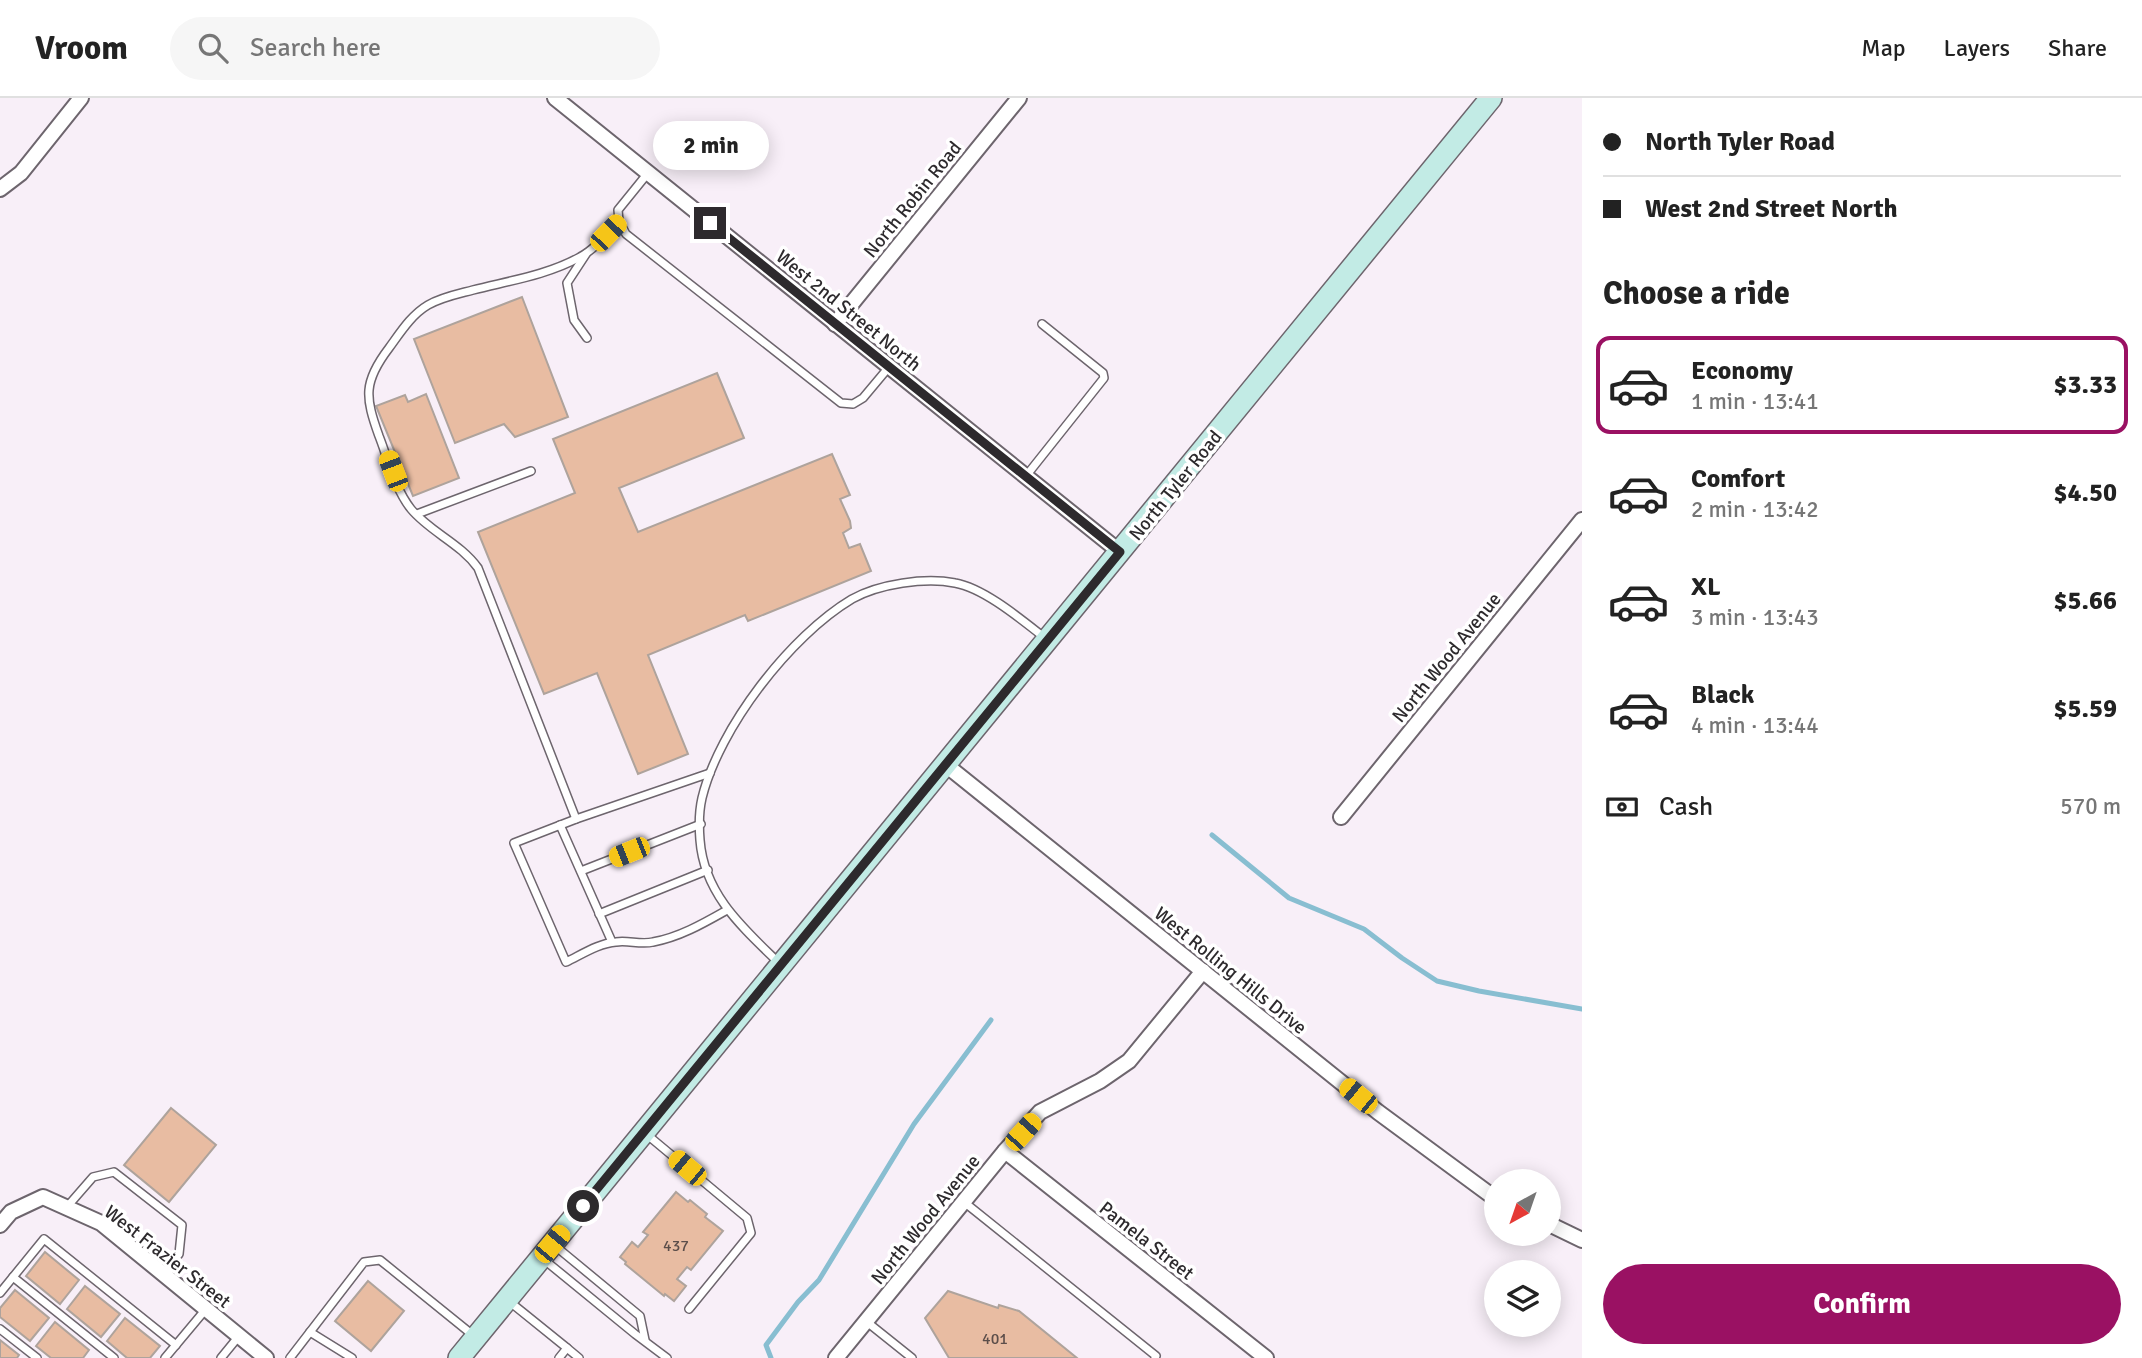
<!DOCTYPE html>
<meta charset="utf-8">
<style>
:root{--surface:#fff;--page:#f6f6f6;--text:#222;--muted:#767676;--line:#e0e0e0;--accent:#9a1163}
body{margin:0;font-family:Signika,sans-serif;background:var(--page);color:var(--text);height:100vh;display:flex;flex-direction:column;font-size:26px;white-space:nowrap}
*{box-sizing:border-box;margin:0}
p{font-size:23px;color:var(--muted)}
.icon{flex:none;width:38px;height:38px;fill:none;stroke:currentColor;stroke-width:2;stroke-linecap:round;stroke-linejoin:round}
.map{position:relative;flex:1;overflow:hidden}
.sheet{display:flex;flex-direction:column;background:var(--surface);width:560px}
.sheet>*{flex:none}
.top-card{display:grid;align-content:center;height:154px;padding:0 21px;background:var(--surface)}
.needle{width:46px;rotate:220deg}
.fabs{position:absolute;left:1484px;top:1071px;display:grid;gap:14px}
.fabs a{display:grid;place-items:center;width:77px;height:77px;border-radius:50%;background:var(--surface);box-shadow:0 4px 18px #0003;font-size:35px}
.end{position:absolute;width:32px;height:32px;margin:-16px;border:9px solid #2d2a2d;background:#fff;box-shadow:0 0 0 4px #fff}
.from{border-radius:50%}
.bubble{position:absolute;height:49px;border-radius:24px;background:var(--surface);box-shadow:0 4px 18px #0003;font-size:23px;font-weight:700;line-height:49px;text-align:center}
.car{position:absolute;width:21px;height:42px;margin:-21px -10px;border-radius:9px;box-shadow:0 0 5px 2px #0007;background:linear-gradient(#f5c518 24%,#345 0 40%,#f5c518 0 76%,#345 0 86%,#f5c518 0)}
.top-card b{display:flex;align-items:center;gap:24px;height:66px;font-size:26px}
.top-card b+b{border-top:2px solid var(--line)}
.top-card i{width:18px;height:18px;background:var(--text)}
ul{padding:0;list-style:none}
li{display:flex;align-items:center;gap:21px;height:98px;margin:0 14px 10px;padding:0 7px;border:4px solid transparent;border-radius:14px}
li div{flex:1}
li b{display:block;font-size:26px}
li em{font-style:normal;font-weight:700}
li.on{border-color:var(--accent)}
li>.icon{width:63px;height:63px;stroke-width:1.5}
h2{padding:0 21px;font-size:32px;line-height:84px}
.pay{display:flex;align-items:center;gap:18px;height:77px;padding:0 21px;font-size:26px}
.pay p{margin-inline-start:auto}
.button{display:flex;gap:14px;margin-top:auto;padding:14px 21px}
.button a{flex:1;height:80px;border-radius:42px;background:var(--accent);color:#fff;font-size:28px;font-weight:700;line-height:80px;text-align:center}
header{display:flex;align-items:center;gap:42px;box-sizing:border-box;height:98px;padding:0 35px;background:var(--surface);border-bottom:2px solid var(--line)}
header strong{font-size:33px}
nav{display:flex;gap:38px;margin-inline-start:auto;font-size:24px}
.search{width:490px;height:63px;background:var(--page);display:flex;align-items:center;gap:18px;box-sizing:border-box;padding:0 24px;border-radius:38px;color:var(--muted);font-size:26px}
main{display:flex;flex:1;min-height:0}
.map>svg:first-child{display:block}
.lines{fill:none;stroke-linecap:round;stroke-linejoin:round}
.stream{stroke:#88bed1;stroke-width:5}
.building{fill:#e8bca2;stroke:#aea39c;stroke-width:2}
.lane-casing{stroke:#6d656d;stroke-width:10}
.street-casing{stroke:#6d656d;stroke-width:18}
.secondary-casing{stroke:#6d656d;stroke-width:24}
.lane{stroke:#fff;stroke-width:7}
.street{stroke:#fff;stroke-width:14}
.secondary{stroke:#c2ebe5;stroke-width:21}
.route{stroke:#2d2a2d;stroke-width:9}
.labels{text-anchor:middle;stroke-width:7;stroke-linejoin:round;paint-order:stroke}
.number-label{font-size:16px;fill:#5c4e4a}
.street-label{font-size:19px;fill:#2d2a2d;stroke:#fff}
</style>
<header>
<strong>Vroom</strong>
<div class="search"><svg class="icon" aria-label="search" viewBox="0 0 24 24"><circle cx="10" cy="10" r="6"/><path d="M15 15l6 6"/></svg>Search here</div>
<nav><a>Map</a><a>Layers</a><a>Share</a></nav>
</header>
<main>
<div class="map">
<svg width="1582" height="1260" viewBox="0 0 1582 1260">
<rect width="100%" height="100%" fill="#f8eff8"/>
<g class="lines">
<!-- stream -->
<g class="stream">
<polyline points="1212,737 1289,800 1364,831 1402,860 1437,883 1479,893 1582,911"/>
<polyline points="771,1260 766,1247 798,1204 819,1182 914,1026 991,922"/>
</g>
</g>
<!-- building -->
<g class="building">
<polygon points="522,199 568,319 515,339 504,326 455,345 414,241"/>
<polygon points="717,275 744,340 619,390 638,434 832,356 850,397 840,401 850,423 851,430 843,435 849,450 860,446 871,473 748,523 745,517 648,557 688,656 638,676 597,575 544,596 478,434 575,395 553,341"/>
<polygon points="426,296 459,380 413,398 376,308 405,297 408,304"/>
<polygon points="171,1010 216,1047 169,1104 124,1067"/>
<polygon points="676,1094 688,1104 690,1102 707,1116 705,1119 723,1133 691,1172 687,1169 677,1181 686,1188 674,1203 665,1196 664,1198 625,1166 626,1164 620,1159 632,1144 638,1149 648,1137 643,1134"/>
<polygon points="45,1154 79,1182 60,1206 26,1178"/>
<polygon points="368,1183 404,1213 371,1253 335,1223"/>
<polygon points="85,1188 120,1216 101,1239 67,1211"/>
<polygon points="15,1192 49,1220 30,1243 0,1219 0,1210"/>
<polygon points="948,1193 998,1210 999,1207 1019,1213 1077,1260 949,1260 925,1220"/>
<polygon points="125,1220 160,1248 150,1260 127,1260 107,1243"/>
<polygon points="55,1224 89,1252 83,1260 51,1260 36,1248"/>
<polygon points="0,1242 19,1257 17,1260 0,1260"/>
</g>
<g class="lines">
<!-- lane casing -->
<g class="lane-casing">
<g id="lane">
<polyline points="648,75 618,112 619,123 626,136 841,305 853,306 863,300 889,269"/>
<path d="M619,123C607,136 595,151 580,159C548,177 508,183 473,192C458,196 442,199 428,207C411,217 400,235 389,250C363,284 365,299 379,338C388,361 395,391 411,411C430,434 460,445 478,470L576,721L710,675"/>
<polyline points="586,156 567,185 574,222 587,240"/>
<polyline points="1026,378 1104,280 1103,275 1042,226"/>
<polyline points="417,416 531,373"/>
<path d="M576,721L514,745L566,864C581,857 599,845 616,844C628,842 641,847 653,844C680,839 704,825 727,812"/>
<polyline points="560,727 612,844"/>
<polyline points="581,773 701,726"/>
<polyline points="599,816 708,772"/>
<path d="M778,864C743,830 704,796 700,742C699,730 699,713 702,700C719,630 790,538 852,501C879,486 925,479 955,485C984,490 1022,522 1045,540"/>
<polyline points="645,1035 747,1120 751,1135 689,1211"/>
<polyline points="964,1104 1156,1258 1155,1260"/>
<polyline points="66,1110 93,1079 114,1074 182,1127 179,1156 164,1176"/>
<polyline points="554,1147 640,1218 645,1242"/>
<polyline points="542,1160 635,1236 667,1260"/>
<polyline points="13,1179 114,1260"/>
<polyline points="0,1195 44,1141 176,1247"/>
<polyline points="510,1204 567,1250 559,1260"/>
<polyline points="867,1224 912,1260"/>
<polyline points="0,1231 37,1260"/>
<polyline points="310,1234 352,1260"/>
<polyline points="567,1250 579,1260"/>
<polyline points="165,1260 206,1211"/>
<polyline points="221,1260 239,1238"/>
<polyline points="290,1260 364,1164 380,1162 474,1238"/>
</g>
</g>
<!-- street casing -->
<g class="street-casing">
<g id="street">
<polyline points="555,0 1120,454"/>
<polyline points="0,91 21,75 81,0"/>
<polyline points="835,226 1019,0"/>
<polyline points="946,667 1378,1014 1496,1101"/>
<polyline points="1341,719 1582,422"/>
<polyline points="1005,1053 1266,1260"/>
<polyline points="1549,1126 1582,1142"/>
<polyline points="0,1127 11,1114 43,1099 101,1125 266,1260"/>
<polyline points="836,1260 1005,1053 1040,1014 1100,983 1129,963 1203,873"/>
</g>
</g>
<!-- secondary casing -->
<g class="secondary-casing">
<polyline id="secondary" points="459,1260 1491,0"/>
</g>
<!-- lane -->
<use href="#lane" class="lane"/>
<!-- street -->
<use href="#street" class="street"/>
<!-- secondary -->
<use href="#secondary" class="secondary"/>
</g>
<g class="lines">
<!-- route -->
<polyline class="route" points="583,1108 1120,454 710,125"/>
</g>
<g class="labels">
<!-- number labels -->
<g class="number-label">
<text x="676" y="1153">437</text>
<text x="995" y="1246">401</text>
</g>
<!-- street labels -->
<g class="street-label">
<text transform="translate(912 101) rotate(-51)" y="7">North Robin Road</text>
<text transform="translate(849 212) rotate(39)" y="7">West 2nd Street North</text>
<text transform="translate(1175 387) rotate(-51)" y="7">North Tyler Road</text>
<text transform="translate(1446 559) rotate(-51)" y="7">North Wood Avenue</text>
<text transform="translate(1231 872) rotate(39)" y="7">West Rolling Hills Drive</text>
<text transform="translate(925 1121) rotate(-51)" y="7">North Wood Avenue</text>
<text transform="translate(1147 1142) rotate(38)" y="7">Pamela Street</text>
<text transform="translate(168 1158) rotate(38)" y="7">West Frazier Street</text>
</g>
</g>
</svg>
<div class="fabs">
<a><svg class="needle" viewBox="-14 -14 28 28"><path d="M0-13l5 13h-10z" fill="#e53935"/><path d="M0 13l5-13h-10z" fill="#767676"/></svg></a>
<a><svg class="icon" aria-label="layers" viewBox="0 0 24 24"><path d="M12 4l9 5-9 5-9-5zM3 14l9 5 9-5"/></svg></a>
</div>
<i class="end from" style="left:583px;top:1108px"></i>
<i class="end" style="left:710px;top:125px"></i>
<div class="bubble" style="left:653px;top:23px;width:116px">2 min</div>
<i class="car" style="left:608px;top:135px;rotate:44deg"></i>
<i class="car" style="left:393px;top:373px;rotate:339deg"></i>
<i class="car" style="left:629px;top:754px;rotate:248deg"></i>
<i class="car" style="left:1358px;top:998px;rotate:309deg"></i>
<i class="car" style="left:1023px;top:1034px;rotate:42deg"></i>
<i class="car" style="left:687px;top:1070px;rotate:310deg"></i>
<i class="car" style="left:552px;top:1146px;rotate:40deg"></i>
</div>
<section class="sheet">
<div class="top-card">
<b><i class="from"></i>North Tyler Road</b>
<b><i></i>West 2nd Street North</b>
</div>
<h2>Choose a ride</h2>
<ul>
<li class="on"><svg class="icon" aria-label="car" viewBox="0 0 24 24"><path d="M5 17H2v-5l4-1 3-4h7l3 4 3 1v5h-3M9 17h6M6 11h13"/><circle cx="7" cy="17" r="2"/><circle cx="17" cy="17" r="2"/></svg><div><b>Economy</b><p>1 min · 13:41</p></div><em>$3.33</em></li>
<li><svg class="icon" aria-label="car" viewBox="0 0 24 24"><path d="M5 17H2v-5l4-1 3-4h7l3 4 3 1v5h-3M9 17h6M6 11h13"/><circle cx="7" cy="17" r="2"/><circle cx="17" cy="17" r="2"/></svg><div><b>Comfort</b><p>2 min · 13:42</p></div><em>$4.50</em></li>
<li><svg class="icon" aria-label="car" viewBox="0 0 24 24"><path d="M5 17H2v-5l4-1 3-4h7l3 4 3 1v5h-3M9 17h6M6 11h13"/><circle cx="7" cy="17" r="2"/><circle cx="17" cy="17" r="2"/></svg><div><b>XL</b><p>3 min · 13:43</p></div><em>$5.66</em></li>
<li><svg class="icon" aria-label="car" viewBox="0 0 24 24"><path d="M5 17H2v-5l4-1 3-4h7l3 4 3 1v5h-3M9 17h6M6 11h13"/><circle cx="7" cy="17" r="2"/><circle cx="17" cy="17" r="2"/></svg><div><b>Black</b><p>4 min · 13:44</p></div><em>$5.59</em></li>
</ul>
<div class="pay"><svg class="icon" aria-label="cash" viewBox="0 0 24 24"><path d="M3 7h18v10H3z"/><circle cx="12" cy="12" r="2"/></svg>Cash<p>570 m</p></div>
<div class="button"><a>Confirm</a></div>
</section>
</main>
